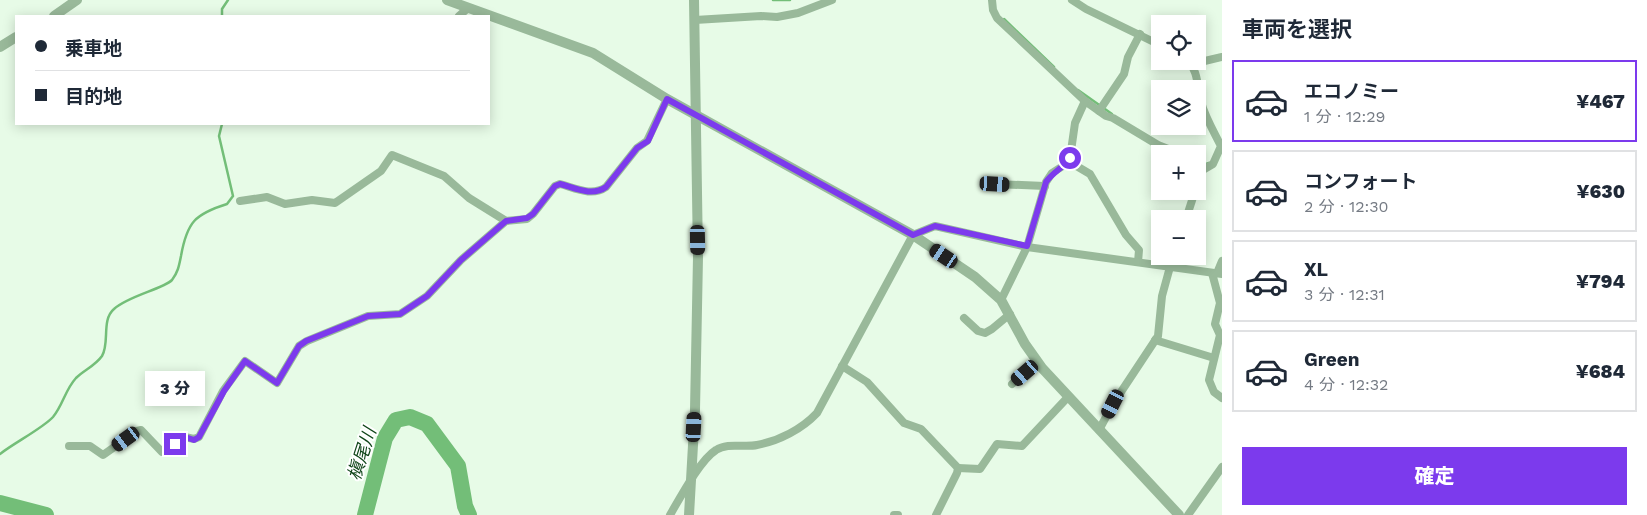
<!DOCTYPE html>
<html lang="ja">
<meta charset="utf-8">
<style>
:root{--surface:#fff;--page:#f6f6f7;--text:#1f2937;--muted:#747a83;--line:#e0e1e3;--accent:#7c3aed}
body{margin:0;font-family:"Work Sans","Noto Sans JP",sans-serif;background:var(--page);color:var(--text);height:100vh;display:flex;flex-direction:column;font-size:19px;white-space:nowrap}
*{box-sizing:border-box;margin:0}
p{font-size:16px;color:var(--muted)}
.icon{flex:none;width:28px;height:28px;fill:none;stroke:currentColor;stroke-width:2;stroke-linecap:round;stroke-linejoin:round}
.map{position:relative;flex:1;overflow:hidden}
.drawer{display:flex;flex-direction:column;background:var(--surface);width:425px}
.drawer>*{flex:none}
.hud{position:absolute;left:15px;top:15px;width:475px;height:110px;border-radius:0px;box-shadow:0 2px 12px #0003;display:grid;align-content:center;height:110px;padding:0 20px;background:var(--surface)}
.controls{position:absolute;left:1151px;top:15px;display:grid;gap:10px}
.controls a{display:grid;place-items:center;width:55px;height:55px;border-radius:0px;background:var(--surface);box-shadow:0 2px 12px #0003;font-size:25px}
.end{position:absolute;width:22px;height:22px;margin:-11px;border:6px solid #7c3aed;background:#fff;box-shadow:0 0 0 2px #fff}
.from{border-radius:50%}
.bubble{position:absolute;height:35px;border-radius:0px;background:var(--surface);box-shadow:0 2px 12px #0003;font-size:16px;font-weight:800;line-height:35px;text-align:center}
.car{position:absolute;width:15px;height:30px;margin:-15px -8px;border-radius:6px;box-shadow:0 0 4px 1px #0007;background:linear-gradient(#222 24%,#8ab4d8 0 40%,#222 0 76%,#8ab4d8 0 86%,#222 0)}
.hud b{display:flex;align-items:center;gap:18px;height:48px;font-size:19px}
.hud b+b{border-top:1px solid var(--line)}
.hud i{width:12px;height:12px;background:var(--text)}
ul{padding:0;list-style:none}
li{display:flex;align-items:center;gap:15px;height:82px;margin:0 10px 8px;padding:0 10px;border:2px solid var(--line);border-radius:0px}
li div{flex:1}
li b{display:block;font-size:19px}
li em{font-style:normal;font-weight:800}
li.current{border-color:var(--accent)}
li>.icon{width:45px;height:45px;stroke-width:1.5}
h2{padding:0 20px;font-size:22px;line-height:60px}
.cta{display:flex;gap:10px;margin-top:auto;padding:10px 20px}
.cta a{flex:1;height:58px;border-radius:0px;background:var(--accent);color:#fff;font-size:20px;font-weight:800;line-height:58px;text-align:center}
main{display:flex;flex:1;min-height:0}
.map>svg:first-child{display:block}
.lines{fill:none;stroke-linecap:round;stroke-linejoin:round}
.stream{stroke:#73be78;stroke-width:2.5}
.river{stroke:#73be78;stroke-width:16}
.minor{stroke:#99b99a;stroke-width:8}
.tertiary{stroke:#99b99a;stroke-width:10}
.route{stroke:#7c3aed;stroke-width:6}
.labels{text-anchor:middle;stroke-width:4;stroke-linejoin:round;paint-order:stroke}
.water-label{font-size:18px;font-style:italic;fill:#0f4518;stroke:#fff}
</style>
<main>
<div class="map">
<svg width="1222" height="515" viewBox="0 0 1222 515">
<rect width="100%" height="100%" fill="#e7fbe7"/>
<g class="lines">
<!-- stream -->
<g class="stream">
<polyline points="773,0 790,0"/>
<polyline points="222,16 222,9 228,0"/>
<polyline points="1004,19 1054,67"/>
<polyline points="1078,90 1112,114"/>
<polyline points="1198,160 1206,164 1209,163"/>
<path d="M0,454C14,443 43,428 53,417C63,405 65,390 76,378C84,370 95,366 102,356C110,343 101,320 114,309C128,296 163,289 172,280C178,272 179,266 181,256C187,222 195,214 227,204L233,196L219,136L222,124"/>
</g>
<!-- river -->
<g class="river">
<polyline points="0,503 46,515"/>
<polyline points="365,515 385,438 396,420 410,417 427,424 458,466 465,506 469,515"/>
</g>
<!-- minor -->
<g class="minor">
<polyline points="992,0 993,10 997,18 1085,101 1106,116 1113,118 1158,145 1181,154"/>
<polyline points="1072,0 1086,9 1160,45"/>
<polyline points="459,16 468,8"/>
<polyline points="695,20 761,16 777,17 798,13 832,0"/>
<path d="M1187,61C1199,70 1197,89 1201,102C1205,117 1214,132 1221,146L1213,164L1201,171L1198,183"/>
<polyline points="1192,64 1222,57"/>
<polyline points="1099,111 1124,74 1128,57 1140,34"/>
<polyline points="1068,161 1090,174 1126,235 1139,250 1138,262"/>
<polyline points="995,184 1045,186"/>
<polyline points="240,201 267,197 285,204 312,200 335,203 381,171 392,155 444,176 469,198 506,221"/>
<polyline points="1186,219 1195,191"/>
<polyline points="1212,273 1220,303 1215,324 1220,335 1209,380 1214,392 1222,398"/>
<polyline points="1217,273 1222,261"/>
<polyline points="1001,300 1027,247 1046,182 1052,173 1066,164 1070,158 1075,123 1085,101"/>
<polyline points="964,318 978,331 985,333 992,329 1010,314"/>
<polyline points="1155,340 1214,358"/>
<polyline points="842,366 867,382 904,423 921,429 958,468 957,473 936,515"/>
<polyline points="1012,384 1038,362"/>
<polyline points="1099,430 1113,404 1158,336 1162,296 1173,256"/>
<path d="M69,446H90L103,455L137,431L141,430L162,452L166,451L185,437L194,439L199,437L223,391L245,361L277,383L299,346L307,341L368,316L400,314L427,296L461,260L506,221L527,219L533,214L555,186L560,184C575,188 592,197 606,187L637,148L647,141L667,99"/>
<polyline points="958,468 980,469 997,444 1022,446 1068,397"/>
<path d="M670,515C680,498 700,460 716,450C728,442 744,448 757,445C779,441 802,429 817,413L913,235L935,226L1027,247L1222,274"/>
<polyline points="894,515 898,515"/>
<polyline points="1188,515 1222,467"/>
</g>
<!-- tertiary -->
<g class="tertiary">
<polyline points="447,0 593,53 667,99 913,235 975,277 1001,300 1025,344 1042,368 1179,515"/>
<polyline points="54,16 77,0"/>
<polyline points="0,47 16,37"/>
<polyline points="689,515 695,410 698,257 694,0"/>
</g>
</g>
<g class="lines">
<!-- route -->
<path class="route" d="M175,444L185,437L194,440L199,437L224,391L245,361L277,383L299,346L306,341L368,316L400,314L427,296L461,260L506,221L527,218L533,214L555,186L560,184C575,188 592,197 606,187L637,148L648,141L667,99L913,235L935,226L1027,246L1046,182C1053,172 1063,168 1070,158"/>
</g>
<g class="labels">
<!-- water labels -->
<g class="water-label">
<text transform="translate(362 454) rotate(-72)" y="6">槇尾川</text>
</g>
</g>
</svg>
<div class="controls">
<a><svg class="icon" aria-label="locate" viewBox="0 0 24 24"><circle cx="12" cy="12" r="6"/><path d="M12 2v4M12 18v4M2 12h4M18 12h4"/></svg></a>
<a><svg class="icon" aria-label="layers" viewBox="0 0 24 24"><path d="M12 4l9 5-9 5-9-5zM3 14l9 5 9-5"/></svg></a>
<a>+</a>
<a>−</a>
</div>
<i class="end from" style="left:1070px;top:158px"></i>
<i class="end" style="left:175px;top:444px"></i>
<div class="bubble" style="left:145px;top:371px;width:60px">3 分</div>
<i class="car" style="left:995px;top:184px;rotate:93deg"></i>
<i class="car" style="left:698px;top:240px;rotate:179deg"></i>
<i class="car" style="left:944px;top:256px;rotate:304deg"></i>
<i class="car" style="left:1025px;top:373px;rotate:229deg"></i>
<i class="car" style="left:1113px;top:404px;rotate:207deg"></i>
<i class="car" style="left:694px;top:427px;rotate:3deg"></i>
<i class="car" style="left:126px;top:439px;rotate:234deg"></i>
<div class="hud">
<b><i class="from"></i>乗車地</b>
<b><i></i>目的地</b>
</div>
</div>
<section class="drawer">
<h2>車両を選択</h2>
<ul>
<li class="current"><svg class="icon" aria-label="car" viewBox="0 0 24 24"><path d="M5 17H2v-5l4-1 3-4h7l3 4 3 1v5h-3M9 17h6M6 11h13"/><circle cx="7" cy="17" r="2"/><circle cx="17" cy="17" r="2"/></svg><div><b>エコノミー</b><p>1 分 · 12:29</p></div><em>¥467</em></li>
<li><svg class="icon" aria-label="car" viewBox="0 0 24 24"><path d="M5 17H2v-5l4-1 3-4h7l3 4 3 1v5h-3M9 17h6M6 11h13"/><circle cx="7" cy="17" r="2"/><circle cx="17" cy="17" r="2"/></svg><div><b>コンフォート</b><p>2 分 · 12:30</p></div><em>¥630</em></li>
<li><svg class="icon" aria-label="car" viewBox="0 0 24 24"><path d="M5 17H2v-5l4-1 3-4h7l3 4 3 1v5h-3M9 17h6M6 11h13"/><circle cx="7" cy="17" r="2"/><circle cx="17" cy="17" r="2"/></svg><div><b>XL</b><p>3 分 · 12:31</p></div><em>¥794</em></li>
<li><svg class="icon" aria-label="car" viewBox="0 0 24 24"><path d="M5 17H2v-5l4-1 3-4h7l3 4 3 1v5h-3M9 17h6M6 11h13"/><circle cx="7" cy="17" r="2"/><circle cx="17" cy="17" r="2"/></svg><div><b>Green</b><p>4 分 · 12:32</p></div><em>¥684</em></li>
</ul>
<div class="cta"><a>確定</a></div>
</section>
</main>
